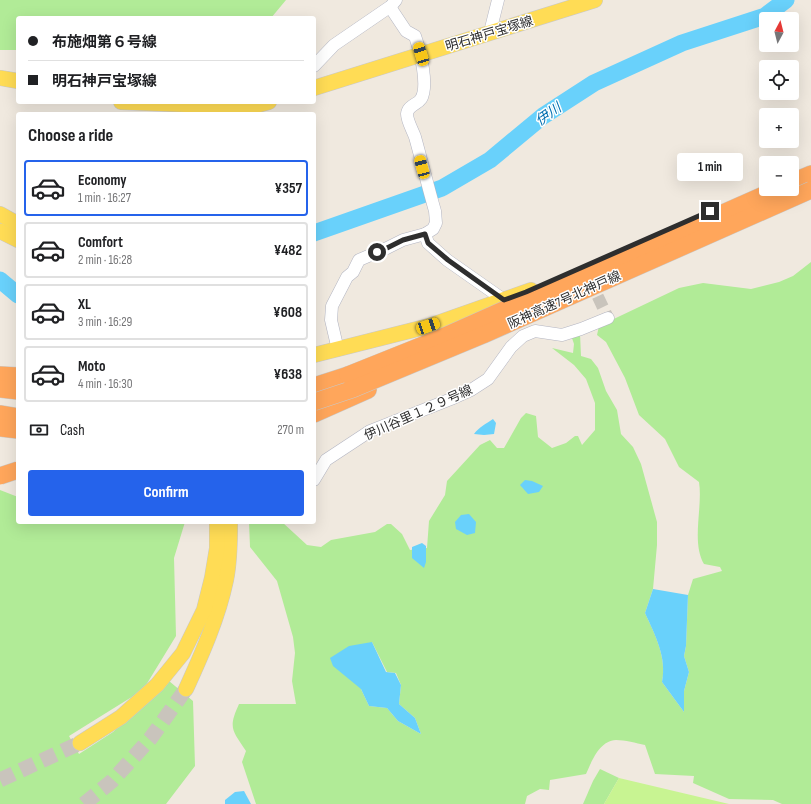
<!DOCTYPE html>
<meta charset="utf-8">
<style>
:root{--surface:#fff;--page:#f6f6f6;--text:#202124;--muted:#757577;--line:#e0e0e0;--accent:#2563eb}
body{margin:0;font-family:"Sofia Sans Condensed","Noto Sans JP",sans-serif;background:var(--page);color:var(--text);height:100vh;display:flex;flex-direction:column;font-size:15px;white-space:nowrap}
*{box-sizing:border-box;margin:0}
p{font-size:13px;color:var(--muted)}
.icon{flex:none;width:22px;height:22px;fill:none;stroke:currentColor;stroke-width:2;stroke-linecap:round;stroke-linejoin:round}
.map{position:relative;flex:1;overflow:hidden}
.drawer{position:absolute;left:16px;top:112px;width:300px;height:412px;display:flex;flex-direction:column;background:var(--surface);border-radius:4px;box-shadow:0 4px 16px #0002}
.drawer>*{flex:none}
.top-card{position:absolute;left:16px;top:16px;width:300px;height:88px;border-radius:4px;box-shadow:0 4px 16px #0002;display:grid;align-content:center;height:88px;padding:0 12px;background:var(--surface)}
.needle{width:26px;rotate:7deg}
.fabs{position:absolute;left:759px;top:12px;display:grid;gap:8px}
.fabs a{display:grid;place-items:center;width:40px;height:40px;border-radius:4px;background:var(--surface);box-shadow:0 4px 16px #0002;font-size:20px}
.end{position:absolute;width:18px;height:18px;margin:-9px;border:5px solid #2e2e2e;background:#fff;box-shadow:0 0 0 2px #fff}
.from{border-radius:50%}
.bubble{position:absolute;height:28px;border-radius:4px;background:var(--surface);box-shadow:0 4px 16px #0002;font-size:13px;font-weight:700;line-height:28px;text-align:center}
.car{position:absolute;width:12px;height:24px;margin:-12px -6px;border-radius:5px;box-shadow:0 0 3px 1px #0007;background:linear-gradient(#f5c518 24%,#345 0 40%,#f5c518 0 76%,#345 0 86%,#f5c518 0)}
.top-card b{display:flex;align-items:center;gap:14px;height:38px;font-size:15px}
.top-card b+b{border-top:1px solid var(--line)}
.top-card i{width:10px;height:10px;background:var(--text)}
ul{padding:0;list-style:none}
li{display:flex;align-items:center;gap:12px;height:56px;margin:0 8px 6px;padding:0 4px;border:2px solid var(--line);border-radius:4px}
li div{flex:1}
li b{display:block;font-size:15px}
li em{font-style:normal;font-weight:700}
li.on{border-color:var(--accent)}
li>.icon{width:36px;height:36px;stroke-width:1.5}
h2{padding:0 12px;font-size:18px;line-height:48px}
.pay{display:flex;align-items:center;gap:10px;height:44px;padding:0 12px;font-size:15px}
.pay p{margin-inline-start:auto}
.cta{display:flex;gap:8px;margin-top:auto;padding:8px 12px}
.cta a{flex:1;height:46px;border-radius:4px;background:var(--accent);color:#fff;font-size:16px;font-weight:700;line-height:46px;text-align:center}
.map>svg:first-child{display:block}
.green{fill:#b1eb97;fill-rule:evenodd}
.pitch{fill:#c8f492}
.water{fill:#69d1fb}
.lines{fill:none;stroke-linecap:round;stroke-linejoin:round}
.river{stroke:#69d1fb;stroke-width:17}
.minor-tunnel{stroke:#c9c4bc;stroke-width:12;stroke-dasharray:12 6;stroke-linecap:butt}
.major-tunnel{stroke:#c9c4bc;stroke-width:15;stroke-dasharray:15 8;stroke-linecap:butt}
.minor-casing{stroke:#b3b5c2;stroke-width:13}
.major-casing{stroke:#c9c9c9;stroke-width:16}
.highway-casing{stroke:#c9c9c9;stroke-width:18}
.minor{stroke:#fff;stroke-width:12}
.major{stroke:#ffdc55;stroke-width:15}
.highway{stroke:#ffa65b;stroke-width:17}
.highway-bridge-casing{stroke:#c9c9c9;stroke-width:18;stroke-linecap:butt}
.highway-bridge{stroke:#ffa65b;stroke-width:17}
.route{stroke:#2e2e2e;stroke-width:5}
.labels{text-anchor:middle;stroke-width:3;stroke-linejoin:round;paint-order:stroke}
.street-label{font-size:13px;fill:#2e2e2e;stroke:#fff}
.water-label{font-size:14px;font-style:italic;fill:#006eaf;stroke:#fff}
</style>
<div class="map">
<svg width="811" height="804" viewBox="0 0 811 804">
<rect width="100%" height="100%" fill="#f0e9df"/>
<!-- green -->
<g class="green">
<polygon points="0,0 286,0 271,18 18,18 18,50 0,50"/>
<path d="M811,262V804H782L773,800L729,799L693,783L694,776L655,774L645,745C636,743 625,740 616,740C599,741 592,761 586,774L550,780L549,790L540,789L527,796L525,804H256L242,762L246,751C232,730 228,728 239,704H296L292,681L295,653L293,637L277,581L250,547L249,522H282L307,545L321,547L331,540L375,532L387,524H391L402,534L410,550L427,548L429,521L445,495L447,481L480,445L490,440L497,448H504L521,418L526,413L536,416L538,437L552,448L566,443L575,436H578L582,445L595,430V403L586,379L574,365L552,348L573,353L574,344L571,335L580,333L581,356L591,359L598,368L606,391L617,410L621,434L633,447L641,464L657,522V545L653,589L645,613C655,635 667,657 662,682L684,712V691L689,672L684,656L686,646L688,595L693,579L722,571L720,567L704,564C691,542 703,507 699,482L679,467L665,439L639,415L625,378L606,342L597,335L599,326L679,288L703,283L751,289L779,282L793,276ZM372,642L387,672L396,673L401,685L399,704L415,718L421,734L398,721L387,708L369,706L361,689Z"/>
<polygon points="0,490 18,497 18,522 185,522 174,558 176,636 143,690 69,736 79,754 113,732 169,681 193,701 195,766 166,804 0,804"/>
<polygon points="600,769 619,778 604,804 583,804 593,781"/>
</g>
<!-- pitch -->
<polygon class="pitch" points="619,778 729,804 604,804"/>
<!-- water -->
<g class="water">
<path d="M493,419L496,423L494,434L484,435L474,434C479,427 486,424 493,419Z"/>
<polygon points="525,480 532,481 543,486 539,492 528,494 520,485"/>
<polygon points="469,514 476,522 475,533 467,535 456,529 455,522 461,515"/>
<polygon points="422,543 426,546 426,562 424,568 412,558 412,547"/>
<path d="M653,589L688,595L686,646L684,656L689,672L684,691V712L662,682C667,657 655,635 645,613Z"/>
<polygon points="372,642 386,672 395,673 401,685 399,704 415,718 421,734 398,721 387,708 369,706 361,689 333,666 330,658 349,646"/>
<polygon points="244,791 251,804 225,804 225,800 235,792"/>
</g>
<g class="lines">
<!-- river -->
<g class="river">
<polyline points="314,233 442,188 490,160 543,116 594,83 682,43 765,16 786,0"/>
<polyline points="0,280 18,295"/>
</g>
<!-- minor-tunnel -->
<polyline class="minor-tunnel" points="590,280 608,318"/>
<!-- major-tunnel -->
<g class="major-tunnel">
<polyline points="0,780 80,743"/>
<polyline points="84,804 112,781 150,739 186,689"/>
</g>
<!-- minor casing -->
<g class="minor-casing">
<g id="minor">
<polyline points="490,32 498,0"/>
<polyline points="314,66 334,45 391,6 396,0"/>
<polyline points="425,234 428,243 447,260 504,300"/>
<path d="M338,350L331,320L332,306L347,277L353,272L359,260L387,248L403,240L425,234L433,229L436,223L435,211C428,187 422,162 415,137C413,131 407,121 407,114C408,105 417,105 421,99C429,86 420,50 415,36L406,31L390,7"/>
<polyline points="314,480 326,460 370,431 451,399 471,390 488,379 511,347 523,336 535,331 562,335 581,329 608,318"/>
</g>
</g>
<!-- major casing -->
<g class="major-casing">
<g id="major">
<polyline points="0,78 18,81"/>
<polyline points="314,88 595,0"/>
<polyline points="121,102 250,107 269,102"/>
<polyline points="0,214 18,224"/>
<polyline points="0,231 18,240"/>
<polyline points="314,355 429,326 531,290"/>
<path d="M186,689C202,654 218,618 226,580C230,561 230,541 230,522"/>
<polyline points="80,743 121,717 157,685 183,653 204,610 212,578 217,548 217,522"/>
</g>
</g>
<!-- highway casing -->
<g class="highway-casing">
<g id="highway">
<polyline points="792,182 811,174"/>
<polyline points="0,375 18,376"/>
<polyline points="314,386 348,375"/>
<polyline points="0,389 18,391"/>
<polyline points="0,414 18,417"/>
<polyline points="314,414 368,390"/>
<polyline points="0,428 18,430"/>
</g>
</g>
<!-- minor -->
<use href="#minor" class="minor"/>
<!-- major -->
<use href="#major" class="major"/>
<!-- highway -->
<use href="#highway" class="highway"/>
<!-- highway-bridge casing -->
<g class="highway-bridge-casing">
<g id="highway-bridge">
<polyline points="348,375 438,339 777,189"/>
<polyline points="314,402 353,389 483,335 811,190"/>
<polyline points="0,476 18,470"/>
</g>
</g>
<!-- highway-bridge -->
<use href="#highway-bridge" class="highway-bridge"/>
</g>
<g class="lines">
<!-- route -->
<polyline class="route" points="377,252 387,248 403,240 425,234 428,243 448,260 504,300 526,292 710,211"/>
</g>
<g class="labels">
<!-- street labels -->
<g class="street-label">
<text transform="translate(489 33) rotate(-17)" y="5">明石神戸宝塚線</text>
<text transform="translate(564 299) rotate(-24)" y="5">阪神高速7号北神戸線</text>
<text transform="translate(418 412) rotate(-24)" y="5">伊川谷里１２９号線</text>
</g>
<!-- water labels -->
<g class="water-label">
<text transform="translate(548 114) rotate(-35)" y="5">伊川</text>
</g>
</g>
</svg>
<div class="fabs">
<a><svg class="needle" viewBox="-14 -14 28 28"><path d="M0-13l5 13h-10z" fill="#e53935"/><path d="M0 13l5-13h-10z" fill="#757577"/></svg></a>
<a><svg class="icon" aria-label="locate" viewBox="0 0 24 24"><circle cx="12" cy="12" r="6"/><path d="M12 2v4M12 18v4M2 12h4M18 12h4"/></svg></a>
<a>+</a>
<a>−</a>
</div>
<i class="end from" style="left:377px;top:252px"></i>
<i class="end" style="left:710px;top:211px"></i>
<div class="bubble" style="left:677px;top:153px;width:66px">1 min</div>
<i class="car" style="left:421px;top:54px;rotate:343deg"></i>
<i class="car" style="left:422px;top:167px;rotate:345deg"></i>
<i class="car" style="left:428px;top:326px;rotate:71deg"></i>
<div class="top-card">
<b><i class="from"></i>布施畑第６号線</b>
<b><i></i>明石神戸宝塚線</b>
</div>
<section class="drawer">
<h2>Choose a ride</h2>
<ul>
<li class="on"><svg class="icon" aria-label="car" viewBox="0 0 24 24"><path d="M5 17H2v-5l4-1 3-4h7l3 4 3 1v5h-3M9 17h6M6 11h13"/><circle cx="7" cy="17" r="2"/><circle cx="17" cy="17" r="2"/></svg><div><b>Economy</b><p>1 min · 16:27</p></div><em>¥357</em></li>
<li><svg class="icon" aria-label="car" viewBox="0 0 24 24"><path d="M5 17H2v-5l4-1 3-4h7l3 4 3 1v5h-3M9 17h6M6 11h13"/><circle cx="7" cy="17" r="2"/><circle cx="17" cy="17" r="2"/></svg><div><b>Comfort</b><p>2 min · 16:28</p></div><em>¥482</em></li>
<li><svg class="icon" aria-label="car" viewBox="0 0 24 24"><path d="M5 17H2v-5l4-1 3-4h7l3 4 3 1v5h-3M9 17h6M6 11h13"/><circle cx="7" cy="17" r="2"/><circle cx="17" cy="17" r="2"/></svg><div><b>XL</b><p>3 min · 16:29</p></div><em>¥608</em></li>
<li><svg class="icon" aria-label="car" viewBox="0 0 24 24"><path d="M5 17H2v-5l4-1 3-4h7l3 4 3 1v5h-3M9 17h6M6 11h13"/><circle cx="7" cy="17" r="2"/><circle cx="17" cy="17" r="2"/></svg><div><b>Moto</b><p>4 min · 16:30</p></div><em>¥638</em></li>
</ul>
<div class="pay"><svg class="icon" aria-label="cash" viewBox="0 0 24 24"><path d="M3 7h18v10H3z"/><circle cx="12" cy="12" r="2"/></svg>Cash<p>270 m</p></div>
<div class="cta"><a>Confirm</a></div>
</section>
</div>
